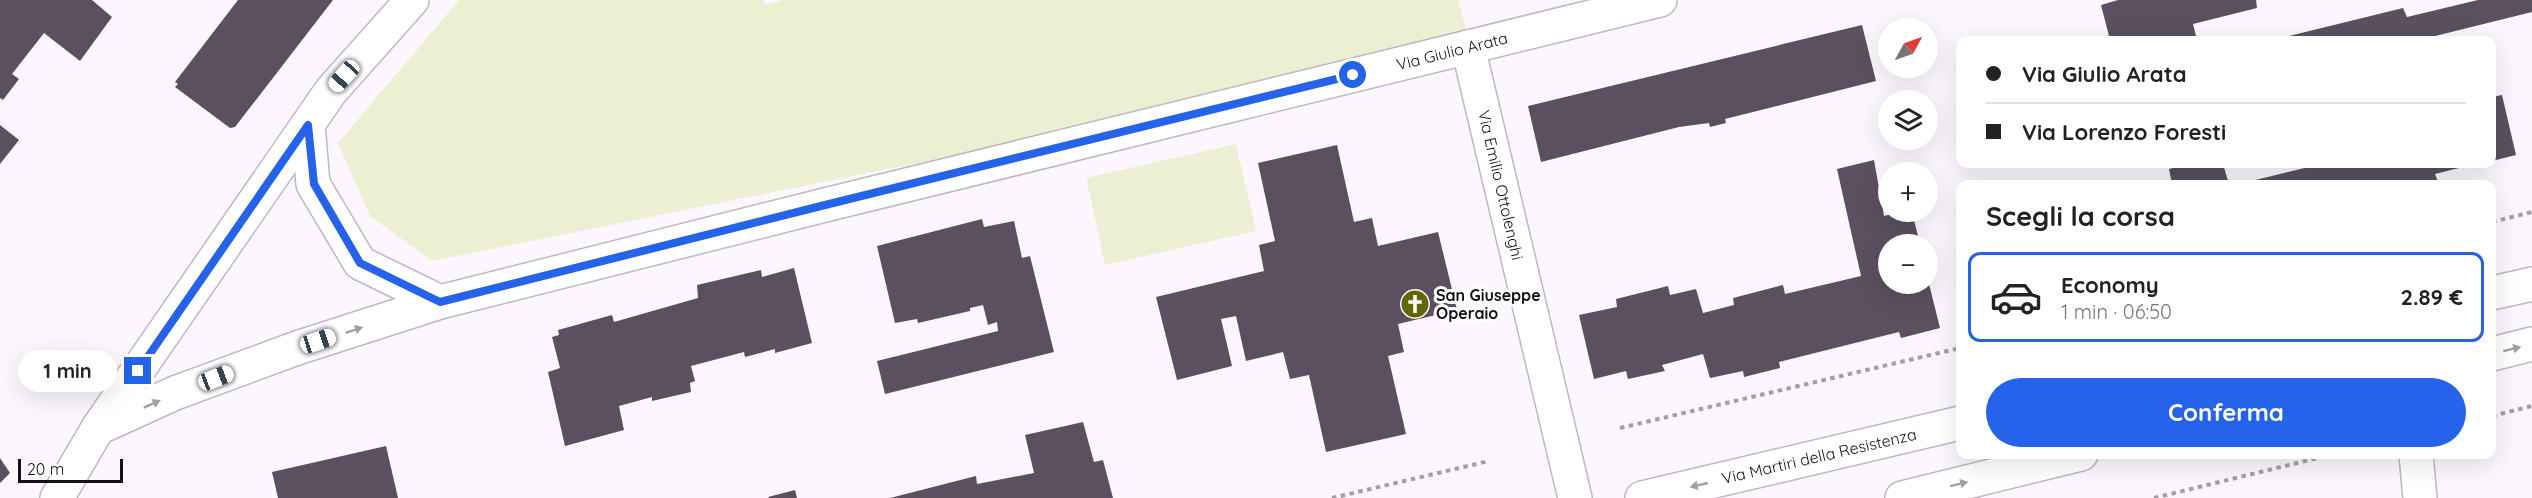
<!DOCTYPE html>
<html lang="it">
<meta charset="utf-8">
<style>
:root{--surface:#fff;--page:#f2f2f2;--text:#222;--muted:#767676;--line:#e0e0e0;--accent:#2563eb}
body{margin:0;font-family:Quicksand,sans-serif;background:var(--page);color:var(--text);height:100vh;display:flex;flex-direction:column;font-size:22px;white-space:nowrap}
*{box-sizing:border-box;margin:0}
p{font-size:20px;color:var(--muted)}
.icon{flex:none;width:33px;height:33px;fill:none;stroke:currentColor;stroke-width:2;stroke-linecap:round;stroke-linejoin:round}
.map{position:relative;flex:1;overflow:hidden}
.details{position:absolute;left:1956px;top:180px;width:540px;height:279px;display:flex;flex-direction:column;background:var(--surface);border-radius:12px;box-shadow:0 6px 24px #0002}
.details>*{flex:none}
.top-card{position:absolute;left:1956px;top:36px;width:540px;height:132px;border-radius:12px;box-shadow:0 6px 24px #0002;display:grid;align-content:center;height:132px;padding:0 30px;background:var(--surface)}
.needle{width:39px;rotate:50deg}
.controls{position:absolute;left:1878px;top:18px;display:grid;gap:12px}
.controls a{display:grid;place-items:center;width:60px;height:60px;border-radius:50%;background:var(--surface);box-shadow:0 6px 24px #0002;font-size:30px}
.scale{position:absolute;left:18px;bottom:15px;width:105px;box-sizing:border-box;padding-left:6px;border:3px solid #141016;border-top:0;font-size:16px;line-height:21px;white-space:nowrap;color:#141016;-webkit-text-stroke:4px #fff;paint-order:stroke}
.end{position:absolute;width:27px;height:27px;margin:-14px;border:8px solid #2563eb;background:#fff;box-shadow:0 0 0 3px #fff}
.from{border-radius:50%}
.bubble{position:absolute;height:42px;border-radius:21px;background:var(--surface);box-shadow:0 6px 24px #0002;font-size:20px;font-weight:700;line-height:42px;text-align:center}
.car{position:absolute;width:18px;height:36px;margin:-18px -9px;border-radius:8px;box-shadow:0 0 4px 2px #0007;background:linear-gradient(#fff 24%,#345 0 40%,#fff 0 76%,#345 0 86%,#fff 0)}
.top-card b{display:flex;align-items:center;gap:21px;height:57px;font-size:22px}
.top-card b+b{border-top:2px solid var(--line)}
.top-card i{width:15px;height:15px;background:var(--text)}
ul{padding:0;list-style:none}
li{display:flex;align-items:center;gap:18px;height:90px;margin:0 12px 9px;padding:0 18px;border:3px solid transparent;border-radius:12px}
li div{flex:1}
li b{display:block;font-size:22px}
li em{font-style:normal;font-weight:700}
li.selected{border-color:var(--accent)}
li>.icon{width:54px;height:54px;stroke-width:1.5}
h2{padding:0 30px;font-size:27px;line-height:72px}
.primary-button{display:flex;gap:12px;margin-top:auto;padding:12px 30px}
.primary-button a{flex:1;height:69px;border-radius:36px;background:var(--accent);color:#fff;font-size:24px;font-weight:700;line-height:69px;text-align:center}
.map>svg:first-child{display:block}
.green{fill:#ecefd1}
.building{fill:#5a505f}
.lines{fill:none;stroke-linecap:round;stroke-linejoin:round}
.minor-casing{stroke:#c1b6c7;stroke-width:36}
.path{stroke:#a49fa6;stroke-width:4;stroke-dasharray:4.5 4.5;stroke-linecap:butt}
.minor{stroke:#fff;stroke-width:33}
.oneway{fill:#a19fa2}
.route{stroke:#2563eb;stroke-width:8}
.labels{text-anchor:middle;stroke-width:6;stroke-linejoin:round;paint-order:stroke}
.street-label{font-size:16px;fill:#141016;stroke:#fff}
.poi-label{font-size:16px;font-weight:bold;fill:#141016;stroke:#fff;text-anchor:start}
</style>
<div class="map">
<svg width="2532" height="498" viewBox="0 0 2532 498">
<rect width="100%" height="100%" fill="#fcf7fe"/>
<!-- green -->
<g class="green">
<polygon points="459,0 763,0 765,5 782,0 1458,0 1472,51 432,261 370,216 338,143"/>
<polygon points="1236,144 1256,231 1105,265 1086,178"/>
</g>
<!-- building -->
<g class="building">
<polygon points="0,0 92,0 112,17 80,61 44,33 12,74 19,79 3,100 0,98"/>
<polygon points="238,0 333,0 235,127 230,128 175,87 178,84 175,82"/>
<polygon points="2118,0 2256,0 2257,8 2193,24 2197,40 2110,40 2101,5"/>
<polygon points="2478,0 2532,0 2532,12 2419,40 2273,40 2403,8 2407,17"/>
<polygon points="1862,25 1876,81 1725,119 1726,123 1710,127 1709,123 1679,127 1541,162 1528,106"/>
<polygon points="2502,95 2516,155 2492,161 2492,97"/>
<polygon points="0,125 19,140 0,164"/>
<polygon points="1337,145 1354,222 1372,218 1378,246 1438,232 1457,310 1398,324 1404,352 1388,356 1406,434 1326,452 1309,375 1290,379 1283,352 1246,361 1236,316 1221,319 1232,366 1177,380 1156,297 1264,271 1259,245 1275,241 1258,163"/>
<polygon points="1874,160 1884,216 1899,212 1912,212 1920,244 1888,244 1888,284 1929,284 1940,328 1901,338 1899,332 1779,362 1780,368 1744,377 1743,371 1710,378 1703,354 1662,365 1665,371 1628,379 1626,371 1594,379 1579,315 1617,307 1616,299 1668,286 1670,295 1696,289 1703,313 1734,305 1733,298 1783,285 1785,294 1861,276 1837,169"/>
<polygon points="2189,164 2223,164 2229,184 2172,184 2169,169"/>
<polygon points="2321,164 2475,164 2435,174 2438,182 2429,184 2239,184"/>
<polygon points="982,219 984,227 1014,221 1022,258 1030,256 1054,352 885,394 877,361 998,331 997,322 988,325 983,305 970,308 970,311 918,323 917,319 895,323 877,246"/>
<polygon points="794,268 812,343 775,353 775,349 745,357 744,352 691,366 695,381 690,383 691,392 652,401 652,397 619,406 624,430 565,446 548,372 560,368 552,337 559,335 558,330 612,315 614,322 698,298 697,285 761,270 762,277"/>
<polygon points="1083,422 1094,462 1103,460 1113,498 890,498 976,476 977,484 1034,473 1025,435"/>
<polygon points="386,446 398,498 278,498 272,472"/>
<polygon points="0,458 10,473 0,483"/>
<polygon points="795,490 797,498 769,498 768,497"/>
</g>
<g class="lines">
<!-- minor casing -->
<g class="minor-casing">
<g id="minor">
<polyline points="1468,47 1575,498"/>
<polyline points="308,125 313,184 360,263 440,302"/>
<polyline points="2492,293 2532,284"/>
<polyline points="2492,354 2532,344"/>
<polyline points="98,428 175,393 297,348 440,302 825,205 1660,0"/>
<polyline points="2416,454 2420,498"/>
<polyline points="57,498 98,428 331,91 412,0"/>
<polyline points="1642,498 1960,423"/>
<polyline points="1902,498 2081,454"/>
</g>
</g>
<!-- path -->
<g class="path">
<polyline points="2492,222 2532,212"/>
<polyline points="2492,416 2532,406"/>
<polyline points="1620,428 1960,348"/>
<polyline points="1332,498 1489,461"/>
<polyline points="2154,498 2334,454"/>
</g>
<!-- minor -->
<use href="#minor" class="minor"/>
</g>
<!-- one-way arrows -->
<defs><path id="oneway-solid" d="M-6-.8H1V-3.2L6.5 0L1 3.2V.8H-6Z" transform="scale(1.5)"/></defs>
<g class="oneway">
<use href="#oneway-solid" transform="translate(354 330) rotate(-18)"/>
<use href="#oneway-solid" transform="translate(2512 349) rotate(-14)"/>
<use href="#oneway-solid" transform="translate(152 404) rotate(-24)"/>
<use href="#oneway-solid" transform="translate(1959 484) rotate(-14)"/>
<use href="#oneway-solid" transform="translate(1699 485) rotate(167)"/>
</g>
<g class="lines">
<!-- route -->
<polyline class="route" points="138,371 308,125 314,184 360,263 440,302 825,205 1353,75"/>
</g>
<!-- icons -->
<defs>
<g id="church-disc" transform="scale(1.5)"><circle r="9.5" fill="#636602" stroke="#fff"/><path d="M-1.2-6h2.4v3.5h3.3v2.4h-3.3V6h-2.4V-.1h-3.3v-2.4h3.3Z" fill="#fff"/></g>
</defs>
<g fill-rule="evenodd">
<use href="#church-disc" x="1415" y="304"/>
</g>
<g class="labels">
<!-- street labels -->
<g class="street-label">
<text transform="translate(1452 51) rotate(-14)" y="6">Via Giulio Arata</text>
<text transform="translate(1501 185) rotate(77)" y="6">Via Emilio Ottolenghi</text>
<text transform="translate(1819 456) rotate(-13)" y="6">Via Martiri della Resistenza</text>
</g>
<!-- poi labels -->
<g class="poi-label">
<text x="1436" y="301">San Giuseppe<tspan x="1436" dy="18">Operaio</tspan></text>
</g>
</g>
</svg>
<div class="controls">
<a><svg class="needle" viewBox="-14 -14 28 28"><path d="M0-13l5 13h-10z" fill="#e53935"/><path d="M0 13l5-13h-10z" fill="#767676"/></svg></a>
<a><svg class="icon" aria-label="layers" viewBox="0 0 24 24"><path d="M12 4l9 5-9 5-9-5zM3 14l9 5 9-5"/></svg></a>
<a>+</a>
<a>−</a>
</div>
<div class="scale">20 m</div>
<i class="end from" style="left:1353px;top:75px"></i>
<i class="end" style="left:138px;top:371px"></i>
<div class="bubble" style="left:18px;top:350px;width:99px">1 min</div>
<i class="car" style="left:344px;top:76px;rotate:222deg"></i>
<i class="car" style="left:318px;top:341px;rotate:72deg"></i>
<i class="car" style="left:216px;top:378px;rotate:69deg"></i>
<div class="top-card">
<b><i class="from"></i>Via Giulio Arata</b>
<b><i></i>Via Lorenzo Foresti</b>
</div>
<section class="details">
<h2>Scegli la corsa</h2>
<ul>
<li class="selected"><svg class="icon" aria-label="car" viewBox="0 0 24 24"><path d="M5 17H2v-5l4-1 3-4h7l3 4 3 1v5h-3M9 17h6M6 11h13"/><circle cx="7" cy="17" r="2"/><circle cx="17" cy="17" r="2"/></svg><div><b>Economy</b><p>1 min · 06:50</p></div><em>2.89 €</em></li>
</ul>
<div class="primary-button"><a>Conferma</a></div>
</section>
</div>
